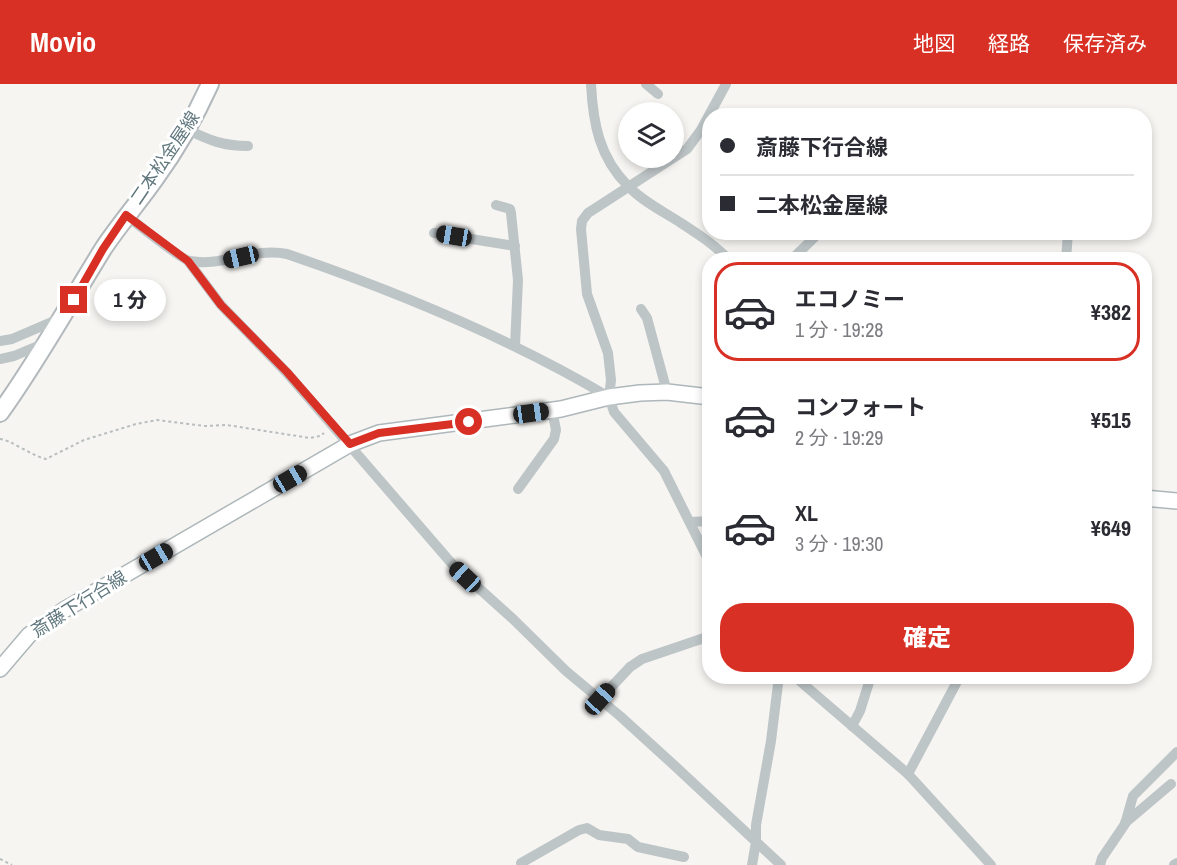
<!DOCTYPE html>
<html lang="ja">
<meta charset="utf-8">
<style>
:root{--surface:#fff;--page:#f7f7f7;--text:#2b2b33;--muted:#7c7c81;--line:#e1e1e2;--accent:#d93025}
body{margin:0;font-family:"Archivo Narrow","Noto Sans JP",sans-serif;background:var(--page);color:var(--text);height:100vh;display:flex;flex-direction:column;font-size:22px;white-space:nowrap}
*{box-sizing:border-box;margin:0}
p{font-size:20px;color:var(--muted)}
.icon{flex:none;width:33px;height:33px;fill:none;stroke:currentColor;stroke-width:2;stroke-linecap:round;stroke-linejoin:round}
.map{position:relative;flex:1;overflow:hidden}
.sheet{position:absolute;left:702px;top:168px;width:450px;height:432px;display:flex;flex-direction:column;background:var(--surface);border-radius:24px;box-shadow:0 3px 9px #0003}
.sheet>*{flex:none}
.guide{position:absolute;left:702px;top:24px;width:450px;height:132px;border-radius:24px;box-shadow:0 3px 9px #0003;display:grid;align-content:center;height:132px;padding:0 18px;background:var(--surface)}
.fabs{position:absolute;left:618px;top:18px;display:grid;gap:12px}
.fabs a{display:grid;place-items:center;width:66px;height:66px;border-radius:50%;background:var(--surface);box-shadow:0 3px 9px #0003;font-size:30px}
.end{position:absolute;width:27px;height:27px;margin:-14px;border:8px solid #d93025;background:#fff;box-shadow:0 0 0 3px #fff}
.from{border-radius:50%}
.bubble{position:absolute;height:42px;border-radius:21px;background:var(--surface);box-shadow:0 3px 9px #0003;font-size:20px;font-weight:800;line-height:42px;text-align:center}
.car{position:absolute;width:18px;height:36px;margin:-18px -9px;border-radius:8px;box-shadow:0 0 4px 2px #0007;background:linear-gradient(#222 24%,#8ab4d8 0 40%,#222 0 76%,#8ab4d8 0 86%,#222 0)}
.guide b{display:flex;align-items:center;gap:21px;height:57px;font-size:22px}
.guide b+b{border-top:2px solid var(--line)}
.guide i{width:15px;height:15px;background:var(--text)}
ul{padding:10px 0 0;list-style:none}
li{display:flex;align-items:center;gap:18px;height:99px;margin:0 12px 9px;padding:0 6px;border:3px solid transparent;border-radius:24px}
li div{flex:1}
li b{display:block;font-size:22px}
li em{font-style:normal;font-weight:800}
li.active{border-color:var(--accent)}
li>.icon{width:54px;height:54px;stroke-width:1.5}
.action{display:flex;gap:12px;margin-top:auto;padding:12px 18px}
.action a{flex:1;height:69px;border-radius:24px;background:var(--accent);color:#fff;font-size:24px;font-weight:800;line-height:69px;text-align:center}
header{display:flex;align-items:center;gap:36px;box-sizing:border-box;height:84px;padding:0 30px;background:var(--accent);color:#fff}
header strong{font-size:28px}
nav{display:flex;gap:33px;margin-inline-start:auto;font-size:21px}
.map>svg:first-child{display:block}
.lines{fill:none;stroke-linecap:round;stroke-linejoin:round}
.secondary-casing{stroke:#aeb7ba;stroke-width:18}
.primary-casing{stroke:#b2b8bb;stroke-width:20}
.path{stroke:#b8bdbe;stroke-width:2;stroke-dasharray:3 3;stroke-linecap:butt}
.minor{stroke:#bec5c7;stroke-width:10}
.secondary{stroke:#fff;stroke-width:15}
.primary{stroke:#fff;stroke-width:16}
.route{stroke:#d93025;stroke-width:8}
.labels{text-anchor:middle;stroke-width:6;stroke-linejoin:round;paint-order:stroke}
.street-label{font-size:18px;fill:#60777e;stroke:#fff}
</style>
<header>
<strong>Movio</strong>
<nav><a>地図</a><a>経路</a><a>保存済み</a></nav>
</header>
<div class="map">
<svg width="1177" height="781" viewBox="0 0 1177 781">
<rect width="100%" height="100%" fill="#f6f5f2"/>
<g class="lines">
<!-- secondary casing -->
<g class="secondary-casing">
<g id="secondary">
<polyline points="1144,414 1177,417"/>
<polyline points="0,585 29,551 64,526 350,360 379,349 561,325 609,313 640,309 667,308 710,313"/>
</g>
</g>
<!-- primary casing -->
<g class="primary-casing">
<path id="primary" d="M0,329C38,276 69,220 103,165C119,141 138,119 155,95C176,66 195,33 210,0"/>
</g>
<!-- path -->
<g class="path">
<path d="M0,355C9,355 32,372 46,375L84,356L136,340L157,336L205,342L227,341L310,354L320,352L324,349"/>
<polyline points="0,775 12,781"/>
</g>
<!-- minor -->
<g class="minor">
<path d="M591,0C593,39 599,73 628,102C642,117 664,128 681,139C698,150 715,161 729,176"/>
<polyline points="646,0 658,10"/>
<path d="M186,45C209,56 222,62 248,62"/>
<polyline points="496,121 510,125 511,129 518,196 515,262"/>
<path d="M126,131C136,139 182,176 190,177C223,183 254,163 287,170C398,208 508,253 609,313"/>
<polyline points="434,149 515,162"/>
<polyline points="791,176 820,148"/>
<polyline points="1066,176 1068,148"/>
<polyline points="188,177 221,221 287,289 453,481 513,535 566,587 620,632 676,683 781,781"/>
<polyline points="641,225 647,234 667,308"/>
<polyline points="0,257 12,255 61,234"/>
<polyline points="0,275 14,272 45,259"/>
<polyline points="518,405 554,355 556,346 552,326"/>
<polyline points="691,438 710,437"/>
<polyline points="710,479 664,387 614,328 609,313 611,296 608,269 587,210 581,145 582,137 588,129 687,65 701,46 726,0"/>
<polyline points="794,592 908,690 991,781"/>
<polyline points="600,615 630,583 642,575 710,552"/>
<polyline points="852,642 860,627 871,592"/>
<polyline points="908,690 960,592"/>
<polyline points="1125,739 1171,700"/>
<polyline points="522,781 521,779 579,746 587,744 599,751 628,755 638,763 684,773"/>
<polyline points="752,781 756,758 756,741 771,657 779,592"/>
<polyline points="1100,781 1102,774 1125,740 1133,712 1177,668"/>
<polyline points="1174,781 1177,779"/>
</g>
<!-- secondary -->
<use href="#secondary" class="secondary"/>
<!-- primary -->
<use href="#primary" class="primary"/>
</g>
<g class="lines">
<!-- route -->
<polyline class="route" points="74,216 103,165 126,131 188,177 221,221 287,288 350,360 379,349 469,338"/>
</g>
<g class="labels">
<!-- street labels -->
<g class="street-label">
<text transform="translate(165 74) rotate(-56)" y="6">二本松金屋線</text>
<text transform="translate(79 520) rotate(-32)" y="6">斎藤下行合線</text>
</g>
</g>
</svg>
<div class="fabs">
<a><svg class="icon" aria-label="layers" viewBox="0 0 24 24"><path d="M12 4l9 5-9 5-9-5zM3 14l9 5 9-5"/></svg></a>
</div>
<i class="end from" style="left:469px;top:338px"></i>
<i class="end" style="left:74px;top:216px"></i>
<div class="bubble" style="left:94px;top:195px;width:72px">1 分</div>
<i class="car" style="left:454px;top:152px;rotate:280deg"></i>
<i class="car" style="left:241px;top:173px;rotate:257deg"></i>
<i class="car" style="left:531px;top:329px;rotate:82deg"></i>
<i class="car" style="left:290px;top:395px;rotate:60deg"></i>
<i class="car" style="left:156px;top:473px;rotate:60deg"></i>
<i class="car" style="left:465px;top:493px;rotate:313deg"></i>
<i class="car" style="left:600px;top:615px;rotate:42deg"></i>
<div class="guide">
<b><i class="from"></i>斎藤下行合線</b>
<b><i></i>二本松金屋線</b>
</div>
<section class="sheet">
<ul>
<li class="active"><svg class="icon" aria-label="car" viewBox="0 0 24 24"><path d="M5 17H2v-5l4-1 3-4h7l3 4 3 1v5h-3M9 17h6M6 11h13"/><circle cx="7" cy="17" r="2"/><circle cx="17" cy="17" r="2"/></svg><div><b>エコノミー</b><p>1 分 · 19:28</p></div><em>¥382</em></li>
<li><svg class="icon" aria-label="car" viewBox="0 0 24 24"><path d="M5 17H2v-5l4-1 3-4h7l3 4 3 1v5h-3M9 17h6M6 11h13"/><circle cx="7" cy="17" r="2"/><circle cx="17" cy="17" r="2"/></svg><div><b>コンフォート</b><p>2 分 · 19:29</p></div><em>¥515</em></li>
<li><svg class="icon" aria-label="car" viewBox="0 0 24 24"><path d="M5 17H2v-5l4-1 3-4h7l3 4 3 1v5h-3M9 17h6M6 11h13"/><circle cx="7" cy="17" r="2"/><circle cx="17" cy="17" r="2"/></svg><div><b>XL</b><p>3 分 · 19:30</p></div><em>¥649</em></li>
</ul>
<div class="action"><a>確定</a></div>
</section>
</div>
